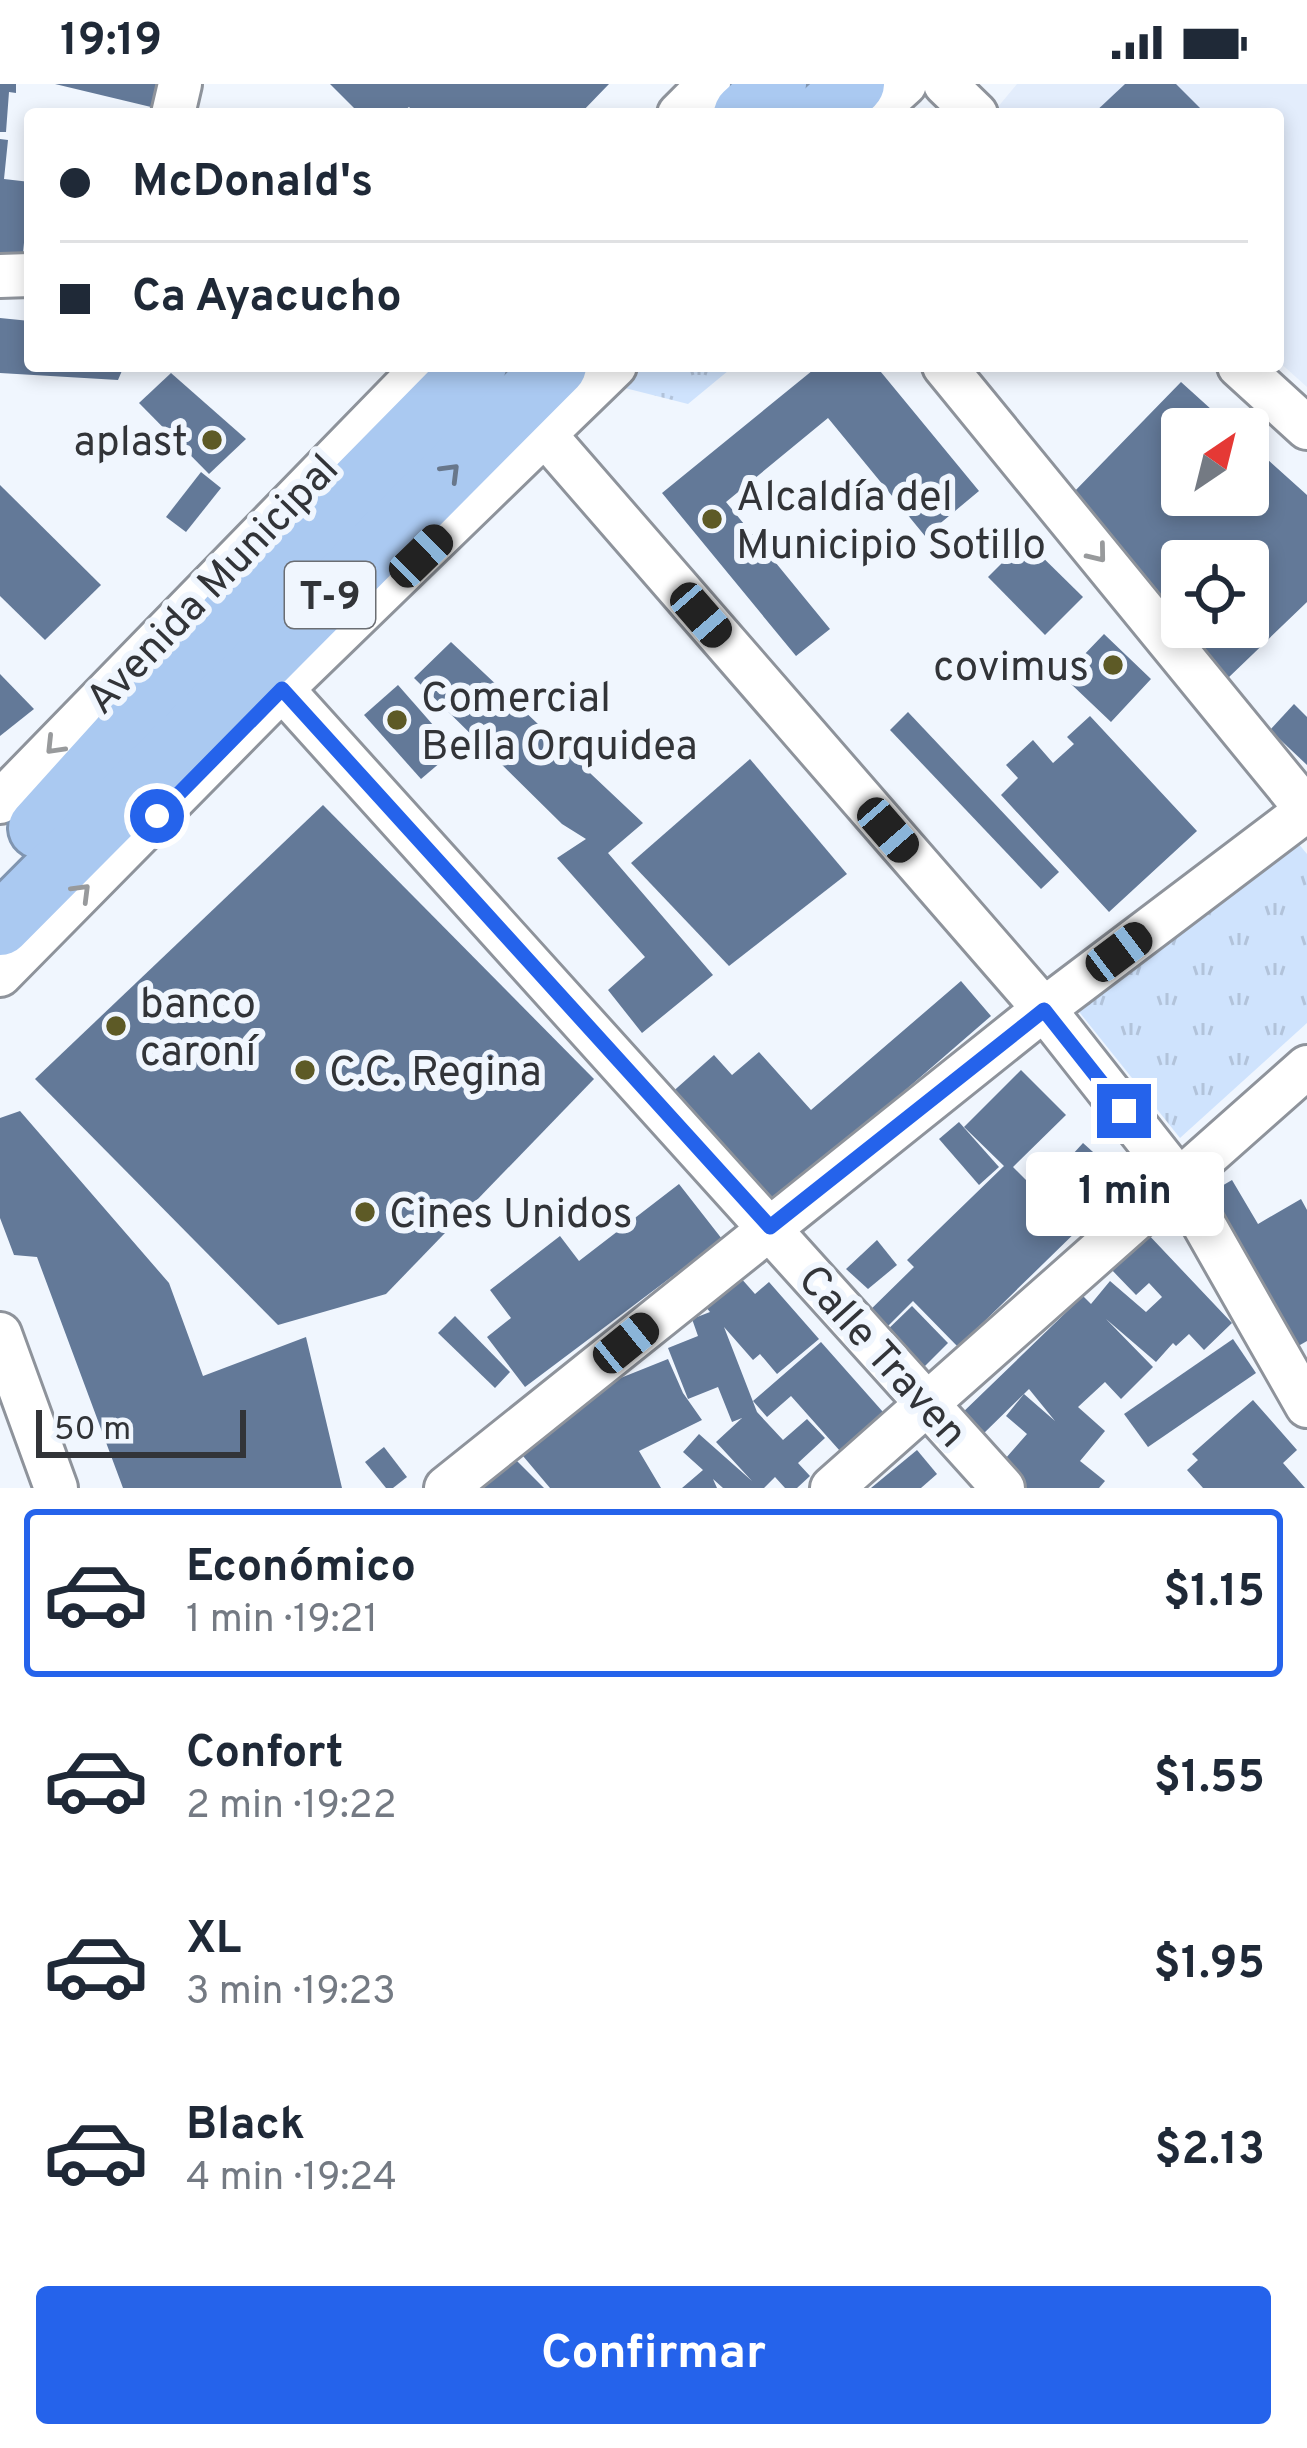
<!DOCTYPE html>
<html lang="es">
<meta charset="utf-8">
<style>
:root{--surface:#fff;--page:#f6f6f7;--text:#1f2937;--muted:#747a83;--line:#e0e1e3;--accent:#2563eb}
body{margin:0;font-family:Overpass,sans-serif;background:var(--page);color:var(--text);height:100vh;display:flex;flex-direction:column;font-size:45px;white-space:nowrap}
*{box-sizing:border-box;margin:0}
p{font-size:39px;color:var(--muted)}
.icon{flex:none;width:66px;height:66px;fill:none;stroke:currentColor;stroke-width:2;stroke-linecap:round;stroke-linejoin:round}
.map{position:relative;height:1404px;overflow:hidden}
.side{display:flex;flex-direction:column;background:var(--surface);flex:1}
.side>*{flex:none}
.guide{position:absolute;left:24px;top:24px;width:1260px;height:264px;border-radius:12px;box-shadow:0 6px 18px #0003;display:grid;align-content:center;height:264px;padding:0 36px;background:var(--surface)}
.needle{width:78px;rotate:35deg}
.fabs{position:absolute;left:1161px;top:324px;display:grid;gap:24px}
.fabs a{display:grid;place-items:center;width:108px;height:108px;border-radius:12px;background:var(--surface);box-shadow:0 6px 18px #0003;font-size:60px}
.scale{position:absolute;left:36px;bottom:30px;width:210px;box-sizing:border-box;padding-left:12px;border:6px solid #323438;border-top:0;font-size:33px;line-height:42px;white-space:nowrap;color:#323438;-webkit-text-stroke:9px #f0f6fe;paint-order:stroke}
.end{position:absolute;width:54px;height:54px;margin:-27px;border:15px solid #2563eb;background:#fff;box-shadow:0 0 0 6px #fff}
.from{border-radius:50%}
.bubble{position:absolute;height:84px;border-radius:12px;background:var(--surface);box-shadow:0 6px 18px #0003;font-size:39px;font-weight:700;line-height:84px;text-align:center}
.car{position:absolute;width:36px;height:72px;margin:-36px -18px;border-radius:15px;box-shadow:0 0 9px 3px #0007;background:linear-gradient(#222 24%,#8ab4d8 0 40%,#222 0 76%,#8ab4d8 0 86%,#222 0)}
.guide b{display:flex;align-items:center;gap:42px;height:114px;font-size:45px}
.guide b+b{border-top:3px solid var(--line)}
.guide i{width:30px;height:30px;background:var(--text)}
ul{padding:21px 0 0;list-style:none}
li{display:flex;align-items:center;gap:36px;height:168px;margin:0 24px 18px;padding:0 12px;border:6px solid transparent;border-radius:12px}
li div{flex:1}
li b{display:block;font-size:45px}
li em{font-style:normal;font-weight:700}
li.selected{border-color:var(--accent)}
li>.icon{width:108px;height:108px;stroke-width:1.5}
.action{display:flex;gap:24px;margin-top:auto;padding:24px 36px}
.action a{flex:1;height:138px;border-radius:12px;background:var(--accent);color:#fff;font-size:48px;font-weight:700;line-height:138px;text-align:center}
.status{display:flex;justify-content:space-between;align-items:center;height:84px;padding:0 60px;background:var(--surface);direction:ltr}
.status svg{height:33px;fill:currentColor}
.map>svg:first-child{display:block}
.built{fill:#e3edfc}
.park{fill:url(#park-tufts)}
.building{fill:#637998}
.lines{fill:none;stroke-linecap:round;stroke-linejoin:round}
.minor-casing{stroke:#8e939b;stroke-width:48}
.highway-casing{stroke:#8095b0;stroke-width:66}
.minor{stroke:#fff;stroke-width:42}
.highway{stroke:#aac9f1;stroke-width:60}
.oneway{stroke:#68778b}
.oneway2{stroke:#989a9c}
.route{stroke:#2563eb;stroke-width:15}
.poi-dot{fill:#5d5a26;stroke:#f0f6fe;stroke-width:4.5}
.labels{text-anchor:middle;stroke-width:12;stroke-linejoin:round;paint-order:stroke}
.shield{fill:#f0f6fe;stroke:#6b6e73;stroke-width:3}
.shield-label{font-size:39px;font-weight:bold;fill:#323438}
.poi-label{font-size:42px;fill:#323438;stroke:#f0f6fe;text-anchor:start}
.street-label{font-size:42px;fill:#323438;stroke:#f0f6fe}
</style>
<div class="status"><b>19:19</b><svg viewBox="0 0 49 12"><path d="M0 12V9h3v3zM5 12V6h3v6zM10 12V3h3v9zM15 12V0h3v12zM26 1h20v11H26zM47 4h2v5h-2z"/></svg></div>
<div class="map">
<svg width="1307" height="1404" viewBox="0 0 1307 1404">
<defs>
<pattern id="park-tufts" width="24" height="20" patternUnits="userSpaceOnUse" patternTransform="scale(3)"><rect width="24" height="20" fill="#cfe3fd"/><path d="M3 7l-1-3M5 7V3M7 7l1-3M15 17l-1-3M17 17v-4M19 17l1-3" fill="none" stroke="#b2c3da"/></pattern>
</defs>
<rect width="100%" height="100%" fill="#f0f6fe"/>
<!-- built -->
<polygon class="built" points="1017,0 1307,0 1307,303 1278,277 1278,30 1003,30 997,24"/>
<!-- park -->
<g class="park">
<polygon points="636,282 734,282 688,320 617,302"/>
<polygon points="1293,753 1307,770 1307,939 1180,1054 1076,924"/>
</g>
<!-- building -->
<g class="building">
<polygon points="0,0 16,0 16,9 9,8 6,48 0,48"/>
<polygon points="55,0 156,0 151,23"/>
<polygon points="330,0 609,0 580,30 416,30 409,23 399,30 360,30"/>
<polygon points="1125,0 1176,0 1206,30 1093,30"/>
<polygon points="0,55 8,56 4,95 30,98 22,179 0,176"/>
<polygon points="0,234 30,237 30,282 124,282 118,296 0,289"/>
<polygon points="818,282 876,282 979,407 925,452 828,334 726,418 830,545 796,572 662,409"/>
<polygon points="171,289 246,355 209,390 139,319"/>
<polygon points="1181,298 1233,345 1182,345 1182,411 1248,411 1248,358 1307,411 1307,518 1227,595 1183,543 1248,543 1248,477 1182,477 1182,542 1071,411"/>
<polygon points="201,388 221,404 186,448 166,433"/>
<polygon points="0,401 101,501 45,556 0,512"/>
<polygon points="1025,456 1083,513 1045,551 988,493"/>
<polygon points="1104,550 1151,595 1111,638 1071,600 1088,583 1080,575"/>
<polygon points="451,558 643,739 608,769 713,891 642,949 608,906 645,873 557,774 586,755 562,740 414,594"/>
<polygon points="0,590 34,625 0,652"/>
<polygon points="398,601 455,666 421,695 364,631"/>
<polygon points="1294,620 1307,633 1307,681 1270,646"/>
<polygon points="908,628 1059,788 1041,805 890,646"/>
<polygon points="1090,632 1197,747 1109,828 1001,711 1018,694 1006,681 1033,656 1053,679 1074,660 1067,653"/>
<polygon points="750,675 847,790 729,882 631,779"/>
<polygon points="323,721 594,995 386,1210 278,1241 35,995"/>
<polygon points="961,897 991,932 768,1125 669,1011 714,971 732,991 759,968 811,1026"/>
<polygon points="1021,986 1066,1031 1013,1083 1056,1126 1065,1117 1086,1138 958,1263 913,1217 880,1250 863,1233 914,1183 907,1176 1004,1082 964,1043"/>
<polygon points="20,1027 169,1199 203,1292 306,1253 342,1404 123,1404 37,1173 14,1171 0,1134 0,1034"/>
<polygon points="959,1038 999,1083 979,1101 939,1055"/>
<polygon points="1083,1059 1112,1085 1103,1095 1119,1109 1095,1134 1051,1094"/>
<polygon points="1232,1096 1258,1140 1301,1115 1307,1126 1307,1257 1293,1265 1203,1113"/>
<polygon points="679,1100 722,1155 525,1303 487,1253 511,1234 490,1206 560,1152 579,1177"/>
<polygon points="1145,1147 1232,1239 1204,1266 1189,1250 1176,1262 1173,1259 1156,1278 1106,1235 1153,1283 1121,1315 1105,1298 1078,1323 1105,1347 1080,1377 1105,1397 1099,1404 1023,1404 998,1383 1027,1350 1006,1332 1024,1310 1055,1337 1029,1305 980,1353 959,1332 1083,1212 1091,1220 1110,1197 1146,1228 1162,1213 1149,1199 1136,1211 1108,1182"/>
<polygon points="877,1156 897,1181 868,1205 846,1185"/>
<polygon points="740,1193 755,1210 769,1198 819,1255 777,1290 760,1270 753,1276 724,1243 757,1328 783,1356 807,1335 825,1354 798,1379 810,1392 797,1404 785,1404 775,1393 764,1404 723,1404 713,1395 717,1404 682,1404 703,1386 683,1368 699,1350 752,1397 716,1358 742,1334 732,1338 718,1303 688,1315 668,1264 698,1252 692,1235 710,1228 705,1222"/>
<polygon points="912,1222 948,1259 918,1289 881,1252"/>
<polygon points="455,1232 510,1288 495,1304 438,1249"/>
<polygon points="1233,1255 1256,1289 1148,1363 1124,1330"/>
<polygon points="821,1258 883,1328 840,1367 791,1312 767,1333 753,1317"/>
<polygon points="668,1275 683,1309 702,1336 639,1367 661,1404 550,1404 523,1372 618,1295"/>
<polygon points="1253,1316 1297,1366 1283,1379 1305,1404 1203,1404 1187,1386 1198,1376 1192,1370"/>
<polygon points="384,1363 407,1393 393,1404 386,1404 365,1378"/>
<polygon points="917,1366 937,1390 921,1404 871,1404"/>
<polygon points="513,1373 544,1404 482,1404"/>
</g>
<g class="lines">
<!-- minor casing -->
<g class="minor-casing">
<g id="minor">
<polyline points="945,0 976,30"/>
<polyline points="173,30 180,0"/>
<polyline points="679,30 709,0"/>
<polyline points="872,30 905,0"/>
<polyline points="0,192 30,191"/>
<polyline points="1239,282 1307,344"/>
<polyline points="546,352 1044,925 1178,1095 1307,1322"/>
<polyline points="282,605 1003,1404"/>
<polyline points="0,718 425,282"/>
<polyline points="0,891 282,605 615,282"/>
<polyline points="0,1250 56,1404"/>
<polyline points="446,1404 1044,925 1307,726 944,282"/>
<polyline points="832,1404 1307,983"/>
</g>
</g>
<!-- highway casing -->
<g class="highway-casing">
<g id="highway">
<polyline points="744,30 776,0"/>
<polyline points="822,30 854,0"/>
<polyline points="39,744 233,529 476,282"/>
<polyline points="0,841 556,282"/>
</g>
</g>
<!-- minor -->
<use href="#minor" class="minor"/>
<!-- highway -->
<use href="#highway" class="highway"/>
</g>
<!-- one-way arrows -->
<defs><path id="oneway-chevron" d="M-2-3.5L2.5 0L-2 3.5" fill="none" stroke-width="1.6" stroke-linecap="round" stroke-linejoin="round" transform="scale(3)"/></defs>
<use class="oneway" href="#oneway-chevron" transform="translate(451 388) rotate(-45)"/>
<g class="oneway2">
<use href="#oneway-chevron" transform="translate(1098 470) rotate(51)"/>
<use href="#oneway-chevron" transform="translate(54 662) rotate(134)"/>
<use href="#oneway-chevron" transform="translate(82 808) rotate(-45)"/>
</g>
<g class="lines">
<!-- route -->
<polyline class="route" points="157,732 282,605 770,1143 1044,926 1124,1027"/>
</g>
<!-- markers -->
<g class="poi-dot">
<circle cx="212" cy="356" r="12"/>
<circle cx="712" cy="435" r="12"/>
<circle cx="1113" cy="581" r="12"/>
<circle cx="397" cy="636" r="12"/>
<circle cx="116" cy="942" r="12"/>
<circle cx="305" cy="986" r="12"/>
<circle cx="365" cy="1128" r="12"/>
</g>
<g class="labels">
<!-- shield labels -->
<rect class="shield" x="285" y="478" width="90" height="66" rx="9"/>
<g class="shield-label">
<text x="330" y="525">T-9</text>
</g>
<!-- poi labels -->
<g class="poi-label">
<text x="188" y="371" text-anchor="end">aplast</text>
<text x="736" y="426">Alcaldía del<tspan x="736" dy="48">Municipio Sotillo</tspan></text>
<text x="1089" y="596" text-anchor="end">covimus</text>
<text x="421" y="627">Comercial<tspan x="421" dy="48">Bella Orquidea</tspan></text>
<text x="140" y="933">banco<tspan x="140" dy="48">caroní</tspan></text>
<text x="329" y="1001">C.C. Regina</text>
<text x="389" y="1143">Cines Unidos</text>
</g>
<!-- street labels -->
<g class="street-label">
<text transform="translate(211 499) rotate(-46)" y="15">Avenida Municipal</text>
<text transform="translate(884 1271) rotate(48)" y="15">Calle Traven</text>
</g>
</g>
</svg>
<div class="fabs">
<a><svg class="needle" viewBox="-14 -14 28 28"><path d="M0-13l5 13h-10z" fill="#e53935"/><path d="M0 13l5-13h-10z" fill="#747a83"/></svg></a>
<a><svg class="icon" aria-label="locate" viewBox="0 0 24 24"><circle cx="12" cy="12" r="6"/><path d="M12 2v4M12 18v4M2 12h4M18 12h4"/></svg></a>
</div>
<div class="scale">50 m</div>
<i class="end from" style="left:157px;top:732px"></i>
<i class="end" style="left:1124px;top:1027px"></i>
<div class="bubble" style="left:1026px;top:1068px;width:198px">1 min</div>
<i class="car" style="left:421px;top:472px;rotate:46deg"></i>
<i class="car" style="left:701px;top:531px;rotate:139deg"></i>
<i class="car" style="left:888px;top:746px;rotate:139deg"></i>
<i class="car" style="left:1119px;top:868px;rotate:53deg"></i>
<i class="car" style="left:626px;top:1259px;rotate:51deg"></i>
<div class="guide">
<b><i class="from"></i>McDonald's</b>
<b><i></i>Ca Ayacucho</b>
</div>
</div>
<section class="side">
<ul>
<li class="selected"><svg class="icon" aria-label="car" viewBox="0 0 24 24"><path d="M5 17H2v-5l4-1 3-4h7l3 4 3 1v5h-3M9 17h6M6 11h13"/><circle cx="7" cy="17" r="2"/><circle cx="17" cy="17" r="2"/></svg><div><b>Económico</b><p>1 min · 19:21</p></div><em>$1.15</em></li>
<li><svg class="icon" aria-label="car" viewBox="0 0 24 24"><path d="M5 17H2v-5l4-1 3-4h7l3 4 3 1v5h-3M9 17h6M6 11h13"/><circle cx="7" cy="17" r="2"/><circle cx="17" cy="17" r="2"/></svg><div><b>Confort</b><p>2 min · 19:22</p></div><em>$1.55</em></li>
<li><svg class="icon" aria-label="car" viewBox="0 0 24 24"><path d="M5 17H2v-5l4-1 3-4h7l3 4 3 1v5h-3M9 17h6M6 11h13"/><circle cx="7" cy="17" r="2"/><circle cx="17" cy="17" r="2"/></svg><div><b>XL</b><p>3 min · 19:23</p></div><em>$1.95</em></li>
<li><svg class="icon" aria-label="car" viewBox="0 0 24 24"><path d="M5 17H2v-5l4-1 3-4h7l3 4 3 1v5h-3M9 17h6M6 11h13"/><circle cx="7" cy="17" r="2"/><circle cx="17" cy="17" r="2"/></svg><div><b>Black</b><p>4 min · 19:24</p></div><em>$2.13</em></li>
</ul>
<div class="action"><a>Confirmar</a></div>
</section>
